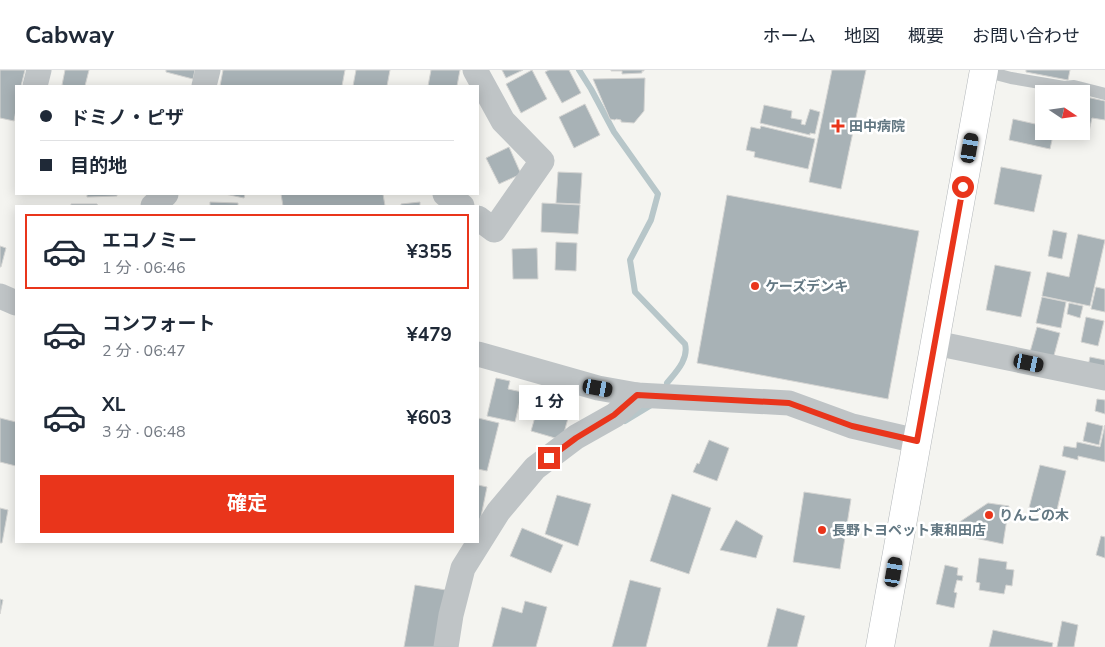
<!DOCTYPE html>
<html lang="ja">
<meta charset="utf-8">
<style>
:root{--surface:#fff;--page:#f6f6f7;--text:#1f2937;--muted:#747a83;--line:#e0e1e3;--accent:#e9351b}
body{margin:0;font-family:"Nunito Sans","Noto Sans JP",sans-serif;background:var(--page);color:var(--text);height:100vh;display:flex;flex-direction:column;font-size:19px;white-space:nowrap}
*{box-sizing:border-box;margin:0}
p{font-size:16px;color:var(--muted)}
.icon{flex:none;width:28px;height:28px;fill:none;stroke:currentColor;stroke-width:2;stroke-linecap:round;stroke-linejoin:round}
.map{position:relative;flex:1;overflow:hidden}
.details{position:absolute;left:15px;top:135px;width:464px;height:338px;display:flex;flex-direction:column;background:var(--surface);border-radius:0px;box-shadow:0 2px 12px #0003}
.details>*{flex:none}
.banner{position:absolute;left:15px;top:15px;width:464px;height:110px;border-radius:0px;box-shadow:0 2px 12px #0003;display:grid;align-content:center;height:110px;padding:0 25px;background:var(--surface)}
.needle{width:32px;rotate:103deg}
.buttons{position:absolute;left:1035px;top:15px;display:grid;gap:10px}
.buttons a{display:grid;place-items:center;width:55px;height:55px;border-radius:0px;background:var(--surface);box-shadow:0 2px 12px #0003;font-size:25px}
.end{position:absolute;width:22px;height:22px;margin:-11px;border:6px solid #e9351b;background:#fff;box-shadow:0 0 0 2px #fff}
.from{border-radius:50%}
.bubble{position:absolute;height:35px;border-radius:0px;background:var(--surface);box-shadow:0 2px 12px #0003;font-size:16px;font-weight:700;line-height:35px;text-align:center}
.car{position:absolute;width:15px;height:30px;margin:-15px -8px;border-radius:6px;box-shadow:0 0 4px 1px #0007;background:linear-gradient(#222 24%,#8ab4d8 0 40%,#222 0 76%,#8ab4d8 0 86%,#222 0)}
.banner b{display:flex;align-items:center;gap:18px;height:48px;font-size:19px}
.banner b+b{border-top:1px solid var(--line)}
.banner i{width:12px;height:12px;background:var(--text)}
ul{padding:9px 0 0;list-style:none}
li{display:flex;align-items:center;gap:15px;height:75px;margin:0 10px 8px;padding:0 15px;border:2px solid transparent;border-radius:0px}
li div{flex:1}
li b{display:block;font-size:19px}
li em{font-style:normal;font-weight:700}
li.selected{border-color:var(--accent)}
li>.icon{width:45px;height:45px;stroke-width:1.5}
.action{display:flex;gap:10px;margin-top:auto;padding:10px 25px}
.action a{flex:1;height:58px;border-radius:0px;background:var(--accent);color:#fff;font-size:20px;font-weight:700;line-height:58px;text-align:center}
header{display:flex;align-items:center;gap:30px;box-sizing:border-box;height:70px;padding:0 25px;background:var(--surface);border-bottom:1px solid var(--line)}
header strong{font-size:24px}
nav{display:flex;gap:28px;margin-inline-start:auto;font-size:18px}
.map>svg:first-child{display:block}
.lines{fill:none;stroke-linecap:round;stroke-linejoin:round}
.stream{stroke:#b7c6c9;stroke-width:6}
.building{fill:#a8b2b6;stroke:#d5d5d3}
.trunk-casing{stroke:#b2b6b9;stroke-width:29}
.service{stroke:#bfc4c6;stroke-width:12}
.minor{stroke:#bfc4c6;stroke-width:25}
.trunk{stroke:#fff;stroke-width:28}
.route{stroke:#e9351b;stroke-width:6}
.poi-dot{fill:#e9351b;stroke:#fff;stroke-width:2}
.labels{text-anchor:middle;stroke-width:5;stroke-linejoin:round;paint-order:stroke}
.poi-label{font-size:14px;font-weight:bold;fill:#627782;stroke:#fff;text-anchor:start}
</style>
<header>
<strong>Cabway</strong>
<nav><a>ホーム</a><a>地図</a><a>概要</a><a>お問い合わせ</a></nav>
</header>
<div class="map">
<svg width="1105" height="577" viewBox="0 0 1105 577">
<rect width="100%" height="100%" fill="#f4f4f0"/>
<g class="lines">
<!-- stream -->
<g class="stream">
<path d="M579,0L591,19L614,62L658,124L651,150L630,190L635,222L685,274C689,289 676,302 667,313"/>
<polyline points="625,351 653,334"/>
</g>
</g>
<!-- building -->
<g class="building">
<polygon points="0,0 25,0 21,16 16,16 16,40 14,51 0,48"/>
<polygon points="65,0 89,0 85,16 67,16 62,15"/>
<polygon points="166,0 195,0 193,9 166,2"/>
<polygon points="223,0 345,0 342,16 220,16"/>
<polygon points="356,0 390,0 387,16 353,16"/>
<polygon points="431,0 460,0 457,16 428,16"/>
<polygon points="502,0 523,0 506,8"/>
<polygon points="532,0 547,29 521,43 506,14"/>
<polygon points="549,0 569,0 581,23 562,33 545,2"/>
<polygon points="611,0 644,0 644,1 642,1 642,3 622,4 622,1 611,1"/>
<polygon points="832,0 866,0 841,119 809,112"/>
<polygon points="1026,0 1070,0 1068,10 1026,2"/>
<polygon points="645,8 644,41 634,53 621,52 621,50 616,49 615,50 610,49 593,9"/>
<polygon points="1081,26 1105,31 1105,50 1092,48 1088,66 1063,62 1081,61"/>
<polygon points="585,34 600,65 574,78 559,47"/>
<polygon points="764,35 792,41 791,48 802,50 801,54 805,55 810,39 820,42 815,64 810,63 810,65 760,53"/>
<polygon points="1013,49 1044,56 1044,61 1054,61 1050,79 1009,70"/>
<polygon points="761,56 815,69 808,99 754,87 755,82 746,80 751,57 760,59"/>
<polygon points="509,77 521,104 499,114 486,88"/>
<polygon points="1001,97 1042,105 1034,142 994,134"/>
<polygon points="558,102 582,103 580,134 556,133"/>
<polygon points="87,124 117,124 117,126 87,127"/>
<polygon points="225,124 245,124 244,128"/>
<polygon points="281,124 383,124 385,136 283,136"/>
<polygon points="727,125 919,161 888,329 697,293"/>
<polygon points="210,132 238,133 238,136 210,136"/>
<polygon points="420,132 420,136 401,136 401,134"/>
<polygon points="542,133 580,135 578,164 541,162"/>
<polygon points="71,134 97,134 98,136 71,136"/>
<polygon points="1053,160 1067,163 1062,189 1048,186"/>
<polygon points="1078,164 1105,170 1090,236 1042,226 1047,202 1069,207"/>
<polygon points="556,172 577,173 576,201 555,200"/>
<polygon points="0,176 6,178 1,197 0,197"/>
<polygon points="537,178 538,209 513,209 512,179"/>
<polygon points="995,195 1031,202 1021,247 986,240"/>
<polygon points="1096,217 1105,219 1105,242 1091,239"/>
<polygon points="1042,227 1066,232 1061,258 1036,253"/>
<polygon points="1069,233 1083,236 1080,248 1067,244"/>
<polygon points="1086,247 1104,251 1098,276 1081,272"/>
<polygon points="1037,257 1060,263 1053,289 1030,282"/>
<polygon points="1090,287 1105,290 1105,305 1087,301"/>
<polygon points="496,308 510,311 508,319 522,322 515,352 487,346"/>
<polygon points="542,322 573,330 562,370 531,361"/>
<polygon points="1097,329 1105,330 1105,344 1095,341"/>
<polygon points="0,348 16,352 16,396 0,392"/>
<polygon points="478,348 499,353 487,401 478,399"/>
<polygon points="1087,352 1103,356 1099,375 1083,371"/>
<polygon points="1105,355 1105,392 1078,386 1078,390 1062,386 1064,376 1076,378 1077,372 1100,377"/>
<polygon points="709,370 729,378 717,411 693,402 697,393 699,394"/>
<polygon points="1040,395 1066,401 1056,444 1029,438"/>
<polygon points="478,415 487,417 479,456 478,456"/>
<polygon points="804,422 851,429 840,499 793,492"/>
<polygon points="672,424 711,438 689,504 650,491"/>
<polygon points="557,425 591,434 578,476 545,464"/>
<polygon points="988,433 1009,436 1003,474 956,464 958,453"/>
<polygon points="0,438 8,440 2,473 0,473"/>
<polygon points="736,450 763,466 756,488 720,480"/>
<polygon points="522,458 563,475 551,503 510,486"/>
<polygon points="1101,466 1105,467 1105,488 1096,485"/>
<polygon points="979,488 1007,492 1006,499 1014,500 1012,516 1006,515 1004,524 979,520 980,513 976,512"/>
<polygon points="945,495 958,498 957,505 963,506 962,511 957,510 954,522 957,523 954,538 936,534"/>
<polygon points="630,510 661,518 646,577 612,577"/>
<polygon points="415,515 446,520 436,577 404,577"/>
<polygon points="0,529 3,530 0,544"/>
<polygon points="525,531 547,537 536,577 492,577 502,537 522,543"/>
<polygon points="777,538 805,546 797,577 767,577"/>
<polygon points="1062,551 1078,555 1074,577 1057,577"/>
<polygon points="993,560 1053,573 1052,577 989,577"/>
</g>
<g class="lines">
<!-- trunk casing -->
<g class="trunk-casing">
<polyline id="trunk" points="880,577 984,0"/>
</g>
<!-- service -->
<polyline class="service" points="984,1 1011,8 1064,17 1074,16 1105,24"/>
<!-- minor -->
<g class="minor">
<polyline points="475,0 503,51 542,91 494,160 478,148"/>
<polyline points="35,16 39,0"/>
<polyline points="204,16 208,0"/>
<polyline points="445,124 462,136"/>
<polyline points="153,136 166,124"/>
<polyline points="0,226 16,233"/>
<polyline points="935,273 1105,308"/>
<polyline points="478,284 598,318 637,325 789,333 852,356 917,371"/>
<polyline points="446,577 451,545 463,498 498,442 535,398 576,367 615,345 637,325"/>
</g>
<!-- trunk -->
<use href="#trunk" class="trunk"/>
</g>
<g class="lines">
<!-- route -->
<polyline class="route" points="549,388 576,368 614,345 637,325 789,333 852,356 917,371 963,117"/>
</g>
<!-- markers -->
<g class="poi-dot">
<path d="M835.5 48.5h5v5h5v5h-5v5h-5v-5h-5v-5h5z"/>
<circle cx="755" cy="216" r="5"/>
<circle cx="989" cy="445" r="5"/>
<circle cx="822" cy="460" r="5"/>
</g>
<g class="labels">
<!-- poi labels -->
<g class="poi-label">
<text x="849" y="61">田中病院</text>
<text x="765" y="221">ケーズデンキ</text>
<text x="999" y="450">りんごの木</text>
<text x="832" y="465">長野トヨペット東和田店</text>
</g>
</g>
</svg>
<div class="buttons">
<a><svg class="needle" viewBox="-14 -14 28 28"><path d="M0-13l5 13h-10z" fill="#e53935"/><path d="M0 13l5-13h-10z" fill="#747a83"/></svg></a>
</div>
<i class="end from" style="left:963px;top:117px"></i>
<i class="end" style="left:549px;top:388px"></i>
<div class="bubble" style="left:519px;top:315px;width:60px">1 分</div>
<i class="car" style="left:970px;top:78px;rotate:10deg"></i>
<i class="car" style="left:1029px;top:293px;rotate:102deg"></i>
<i class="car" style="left:598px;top:318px;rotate:100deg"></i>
<i class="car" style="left:894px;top:502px;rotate:10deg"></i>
<div class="banner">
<b><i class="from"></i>ドミノ・ピザ</b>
<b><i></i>目的地</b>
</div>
<section class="details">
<ul>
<li class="selected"><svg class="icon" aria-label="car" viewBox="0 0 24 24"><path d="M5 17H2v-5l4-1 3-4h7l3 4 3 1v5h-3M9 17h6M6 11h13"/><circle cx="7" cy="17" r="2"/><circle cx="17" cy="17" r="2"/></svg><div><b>エコノミー</b><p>1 分 · 06:46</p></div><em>¥355</em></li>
<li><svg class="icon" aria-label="car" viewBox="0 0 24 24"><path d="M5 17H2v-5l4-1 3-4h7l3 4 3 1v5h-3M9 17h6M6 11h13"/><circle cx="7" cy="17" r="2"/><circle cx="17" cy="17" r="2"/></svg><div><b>コンフォート</b><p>2 分 · 06:47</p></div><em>¥479</em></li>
<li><svg class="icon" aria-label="car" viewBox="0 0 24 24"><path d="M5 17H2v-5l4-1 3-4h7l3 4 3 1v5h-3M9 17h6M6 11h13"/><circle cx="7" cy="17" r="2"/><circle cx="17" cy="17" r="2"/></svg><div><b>XL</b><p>3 分 · 06:48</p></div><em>¥603</em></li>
</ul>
<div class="action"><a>確定</a></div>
</section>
</div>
